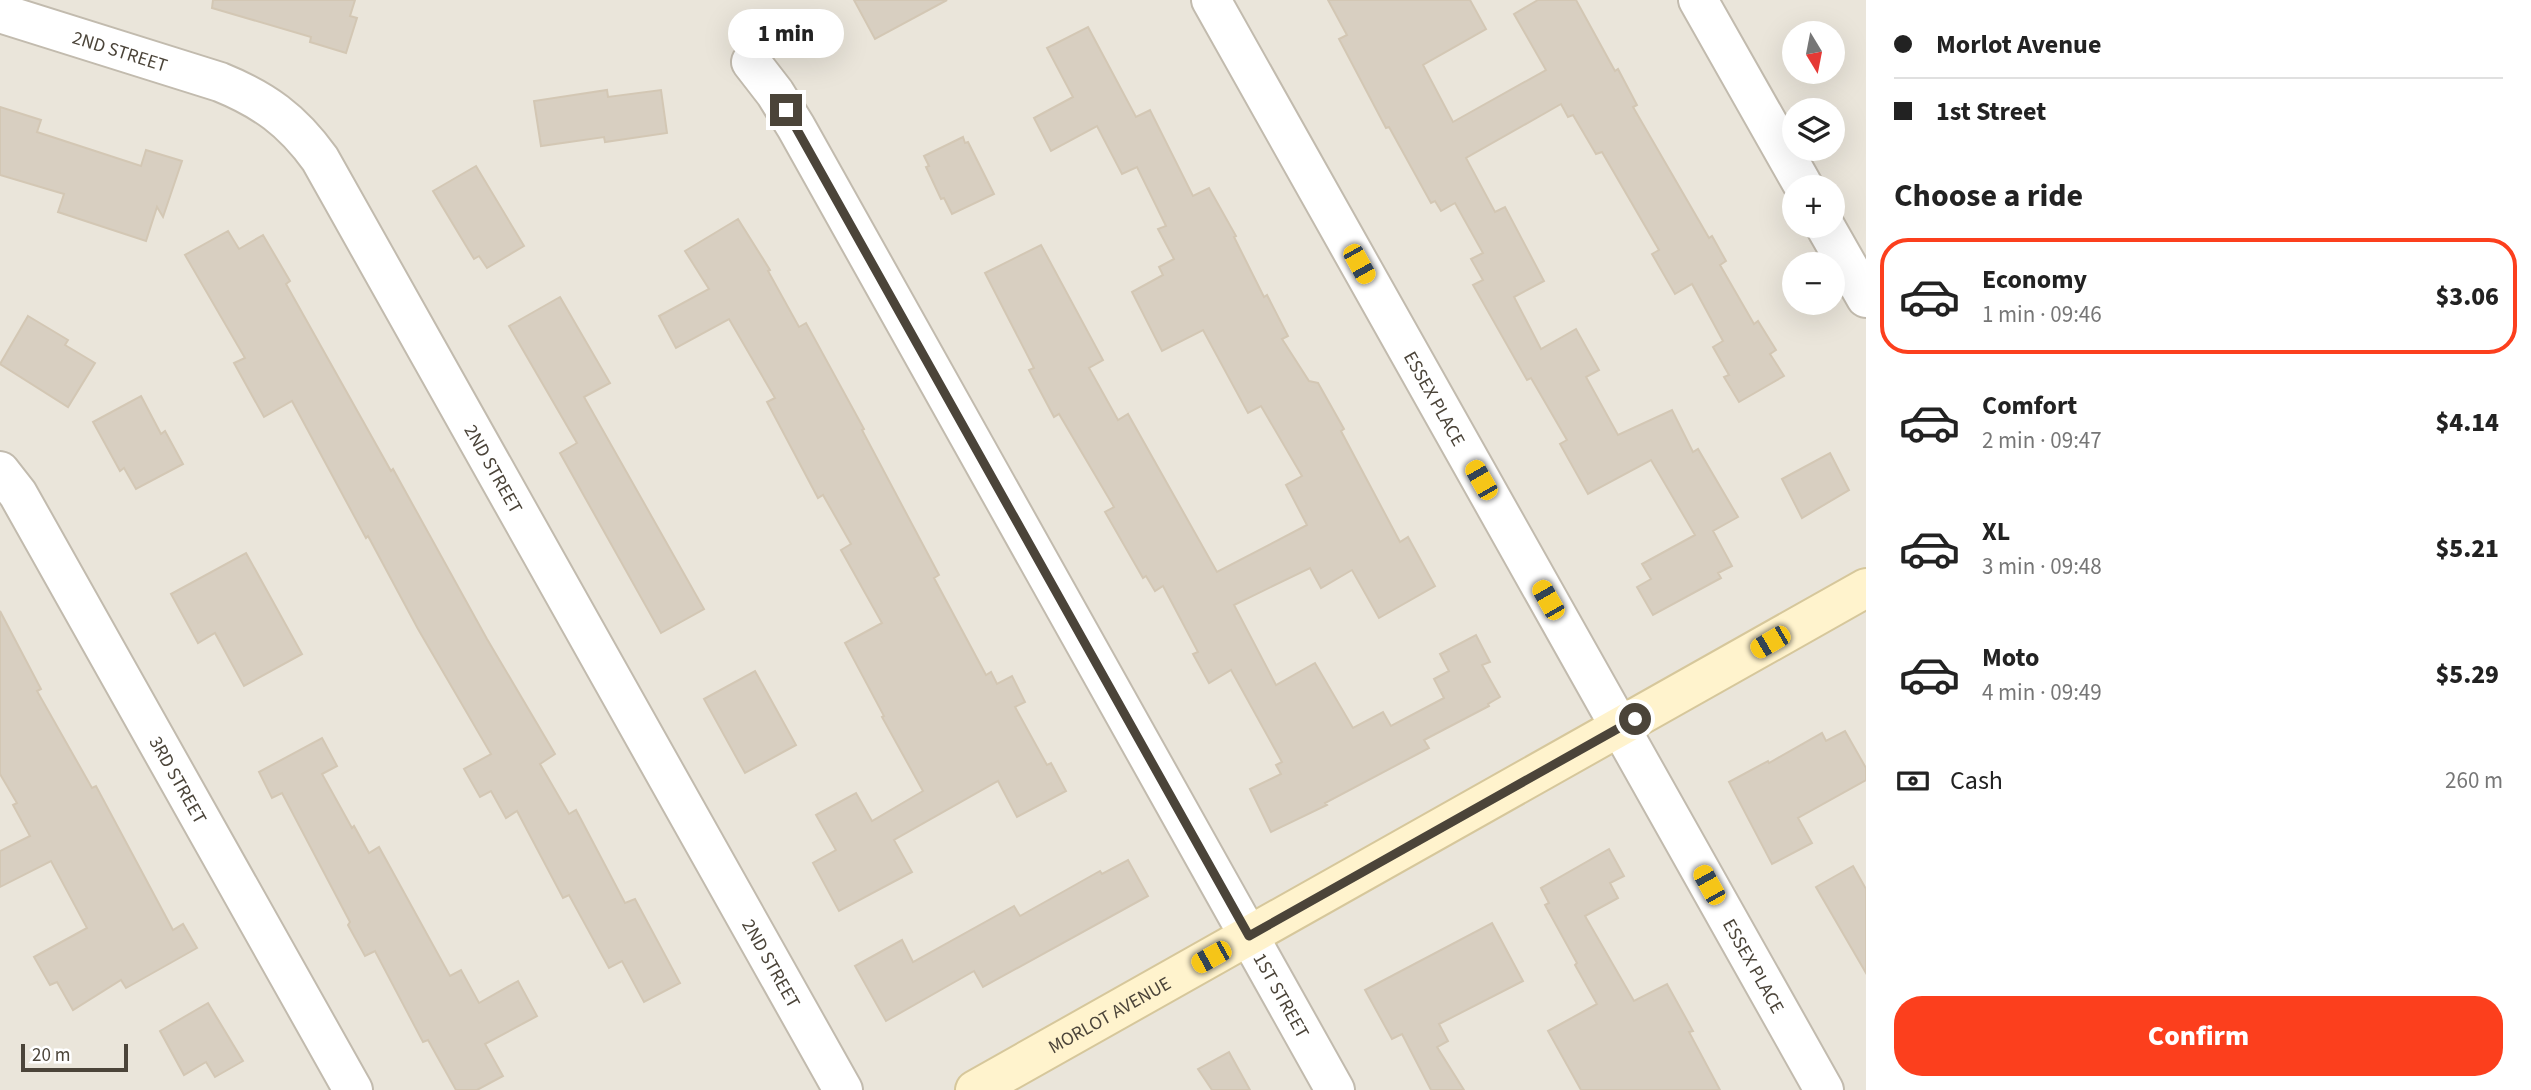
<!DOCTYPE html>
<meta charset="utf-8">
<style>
:root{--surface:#fff;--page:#f2f2f2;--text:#222;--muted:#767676;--line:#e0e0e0;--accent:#fc3f1d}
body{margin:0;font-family:"Source Sans 3",sans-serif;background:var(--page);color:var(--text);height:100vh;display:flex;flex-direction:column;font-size:26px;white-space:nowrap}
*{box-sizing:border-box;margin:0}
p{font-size:23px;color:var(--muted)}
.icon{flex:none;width:38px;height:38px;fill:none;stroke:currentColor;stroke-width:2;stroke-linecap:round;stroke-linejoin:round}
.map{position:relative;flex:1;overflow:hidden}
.side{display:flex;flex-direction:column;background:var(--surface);width:665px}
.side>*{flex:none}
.top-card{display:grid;align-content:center;height:154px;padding:0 28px;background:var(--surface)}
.needle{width:46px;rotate:170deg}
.controls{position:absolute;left:1782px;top:21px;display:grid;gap:14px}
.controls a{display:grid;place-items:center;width:63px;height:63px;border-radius:50%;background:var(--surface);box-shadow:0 7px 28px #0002;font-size:35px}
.scale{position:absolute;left:21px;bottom:18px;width:107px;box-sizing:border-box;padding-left:7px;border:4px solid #4b4439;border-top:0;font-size:19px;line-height:24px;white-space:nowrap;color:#4b4439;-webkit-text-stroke:5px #fff;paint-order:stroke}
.end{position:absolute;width:32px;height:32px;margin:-16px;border:9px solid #4b4439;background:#fff;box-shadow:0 0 0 4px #fff}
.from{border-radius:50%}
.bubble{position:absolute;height:49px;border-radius:24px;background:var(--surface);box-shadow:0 7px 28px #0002;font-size:23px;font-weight:800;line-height:49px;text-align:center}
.car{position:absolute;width:21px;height:42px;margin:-21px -10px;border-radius:9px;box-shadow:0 0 5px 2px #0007;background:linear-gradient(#f5c518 24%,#345 0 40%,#f5c518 0 76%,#345 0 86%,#f5c518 0)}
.top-card b{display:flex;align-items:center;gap:24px;height:66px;font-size:26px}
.top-card b+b{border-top:2px solid var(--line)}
.top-card i{width:18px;height:18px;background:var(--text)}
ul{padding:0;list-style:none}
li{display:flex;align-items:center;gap:21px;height:116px;margin:0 14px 10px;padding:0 14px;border:4px solid transparent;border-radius:28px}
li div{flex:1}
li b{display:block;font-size:26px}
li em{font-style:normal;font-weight:800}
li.selected{border-color:var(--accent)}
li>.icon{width:63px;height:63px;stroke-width:1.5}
h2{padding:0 28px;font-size:32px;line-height:84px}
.pay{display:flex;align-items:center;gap:18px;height:77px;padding:0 28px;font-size:26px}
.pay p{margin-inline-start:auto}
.button{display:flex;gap:14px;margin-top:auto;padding:14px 28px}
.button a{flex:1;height:80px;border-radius:28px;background:var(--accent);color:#fff;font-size:28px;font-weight:800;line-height:80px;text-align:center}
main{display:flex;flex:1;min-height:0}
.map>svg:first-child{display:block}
.residential{fill:#eae5da;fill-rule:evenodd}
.building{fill:#d8cfc1;stroke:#d3c7b4;stroke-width:2}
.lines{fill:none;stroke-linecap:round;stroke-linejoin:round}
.street-casing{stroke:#c2bbae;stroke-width:42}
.secondary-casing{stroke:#d6c79b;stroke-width:42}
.street{stroke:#fff;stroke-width:38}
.secondary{stroke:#fff3cd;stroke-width:38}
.route{stroke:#4b4439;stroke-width:9}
.labels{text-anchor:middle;stroke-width:7;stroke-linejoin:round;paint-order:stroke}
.street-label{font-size:19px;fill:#4b4439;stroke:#fff}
</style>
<main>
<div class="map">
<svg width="1866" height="1090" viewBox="0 0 1866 1090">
<rect width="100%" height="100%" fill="#f6f3ec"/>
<!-- residential -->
<path class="residential" d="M0,0H1866V1090H0ZM1794,33H1832V72H1794ZM1794,110H1832V149H1794ZM1794,187H1832V226H1794ZM1794,264H1832V303H1794Z"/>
<!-- building -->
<g class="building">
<polygon points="213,0 355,0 350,16 357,18 346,53 310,42 311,37 212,8"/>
<polygon points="854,0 947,0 875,39"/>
<polygon points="1328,0 1470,0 1486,29 1423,65 1453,122 1546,70 1514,14 1538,0 1576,0 1615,71 1618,69 1637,105 1633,107 1709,238 1712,236 1726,261 1720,265 1754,324 1758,321 1776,350 1770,354 1784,376 1739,402 1724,377 1729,375 1713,347 1723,341 1692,284 1675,294 1652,254 1659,250 1602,152 1596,154 1573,115 1568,117 1561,104 1466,158 1495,212 1505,207 1544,281 1514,297 1541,349 1576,329 1599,370 1586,377 1618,435 1672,410 1693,452 1698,449 1738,517 1713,531 1732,566 1718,573 1721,578 1653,615 1637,587 1651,579 1642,564 1695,535 1651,460 1588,494 1560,444 1567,440 1531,378 1527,380 1473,285 1483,280 1471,259 1483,253 1455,203 1441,211 1435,201 1431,203 1389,127 1386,128 1339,39 1347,35"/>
<polygon points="1088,27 1136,117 1150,110 1193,196 1209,188 1236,236 1234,237 1264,297 1267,295 1288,336 1282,339 1309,381 1318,383 1344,429 1341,431 1400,542 1408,537 1435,586 1379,618 1352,570 1321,588 1310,568 1234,605 1276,685 1315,663 1353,728 1383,712 1391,726 1444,698 1434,679 1449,671 1440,654 1476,635 1490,662 1482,665 1500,697 1488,704 1489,706 1424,740 1429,748 1325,803 1327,805 1271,832 1250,789 1281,774 1276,765 1282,762 1231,670 1209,683 1193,654 1198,652 1163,586 1155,591 1146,576 1143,578 1105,512 1114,507 1059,414 1054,417 1029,370 1034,368 985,273 1041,245 1103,360 1089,368 1118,420 1128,414 1217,572 1307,525 1286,485 1302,476 1261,406 1248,413 1203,330 1162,351 1132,292 1163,275 1159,267 1174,259 1158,229 1166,226 1137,167 1122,174 1097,126 1051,151 1034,118 1073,97 1047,48"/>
<polygon points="607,90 608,97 661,90 667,133 605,142 604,137 541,146 534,101"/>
<polygon points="0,107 41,120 37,132 141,166 146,150 182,161 163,217 157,207 146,241 58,212 64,194 0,175"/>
<polygon points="963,137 965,143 968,142 994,194 952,214 944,198 941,199 926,167 929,166 924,156"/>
<polygon points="476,166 524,246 487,268 479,256 474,259 433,191"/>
<polygon points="738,219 770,270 768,271 799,327 806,323 864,429 862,430 939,575 934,578 986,675 991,672 997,684 1012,676 1025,702 1015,707 1047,765 1051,763 1066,791 1017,817 998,781 894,840 912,872 839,911 813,863 836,850 816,815 856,793 872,821 923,791 882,717 884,716 845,643 882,623 841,550 851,544 823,495 818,498 767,402 775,398 729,319 676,348 659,316 709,289 685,251"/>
<polygon points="228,231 239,249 263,235 290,281 286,284 391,471 393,469 487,639 555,754 540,764 569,814 576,810 625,903 635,899 680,983 644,1002 622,961 609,968 569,895 563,898 517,811 506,818 491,791 480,797 464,769 491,754 418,629 368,536 366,538 292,401 264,417 234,363 245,358 185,255"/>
<polygon points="560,297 610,383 584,397 704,609 661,633 560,453 577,443 509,326"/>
<polygon points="28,316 68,340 65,345 95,363 68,407 0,364"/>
<polygon points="141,396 161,434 165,431 183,464 136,489 124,468 120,471 93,422"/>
<polygon points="1830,453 1849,490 1802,518 1782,479"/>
<polygon points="246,553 302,654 244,686 215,633 198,643 171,594"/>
<polygon points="0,611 41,689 37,691 92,788 96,786 173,930 183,924 197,948 126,988 121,980 73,1010 57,982 50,985 34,957 87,928 51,861 0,887 0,851 30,836 13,805 17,803 0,774"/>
<polygon points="755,671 796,745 745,773 704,699"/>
<polygon points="1845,731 1866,768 1866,780 1798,818 1812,843 1772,864 1729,782 1768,761 1769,763 1822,733 1826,741"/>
<polygon points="322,738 337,766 322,774 352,828 354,826 369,853 379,847 450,976 461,970 479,1003 518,981 537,1016 485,1044 503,1076 477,1090 456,1090 428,1040 423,1042 375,951 365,956 348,925 350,922 282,793 272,798 259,772"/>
<polygon points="1609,849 1624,876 1610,883 1618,898 1585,916 1634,1001 1667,984 1693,1031 1689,1032 1720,1090 1581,1090 1548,1031 1597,1004 1575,965 1577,963 1545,905 1549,903 1541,888"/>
<polygon points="1128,860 1148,896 983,987 974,971 886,1021 855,966 902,940 913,962 1014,906 1020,916 1100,871 1102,874"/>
<polygon points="1853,866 1866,889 1866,973 1816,887"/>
<polygon points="1492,923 1523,981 1439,1024 1448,1041 1437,1047 1464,1090 1431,1090 1402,1034 1392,1039 1365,990"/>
<polygon points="208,1003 243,1061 215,1077 206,1062 184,1075 160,1031"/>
<polygon points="1229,1052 1250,1090 1212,1090 1198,1069"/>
</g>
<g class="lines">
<!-- street casing -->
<g class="street-casing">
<g id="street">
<path id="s1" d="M1211,0L1824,1090"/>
<polyline points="1698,0 1804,187"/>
<path id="s2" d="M0,13L220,82C264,100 292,120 320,159L843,1090"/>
<path id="s3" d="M751,62L775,93L796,127L1335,1090"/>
<polyline points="1825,226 1866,298"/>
<path id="s4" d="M0,471L18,494L353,1090"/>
</g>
</g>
<!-- secondary casing -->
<g class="secondary-casing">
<g id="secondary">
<path id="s5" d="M975,1090L1866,588"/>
</g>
</g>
<!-- street -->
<use href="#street" class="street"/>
<!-- secondary -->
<use href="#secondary" class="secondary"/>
</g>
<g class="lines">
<!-- route -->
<polyline class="route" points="786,110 1249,936 1635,719"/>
</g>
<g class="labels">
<!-- street labels -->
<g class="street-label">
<text dy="7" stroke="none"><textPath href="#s2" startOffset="126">2ND STREET</textPath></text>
<text dy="7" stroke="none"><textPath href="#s1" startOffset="457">ESSEX PLACE</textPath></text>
<text dy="7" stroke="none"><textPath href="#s2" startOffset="714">2ND STREET</textPath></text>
<text dy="7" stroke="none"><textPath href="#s4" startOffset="357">3RD STREET</textPath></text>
<text dy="7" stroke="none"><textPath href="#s2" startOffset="1281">2ND STREET</textPath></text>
<text dy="7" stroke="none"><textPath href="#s1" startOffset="1108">ESSEX PLACE</textPath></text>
<text dy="7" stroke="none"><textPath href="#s3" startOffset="1074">1ST STREET</textPath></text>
<text dy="7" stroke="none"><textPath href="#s5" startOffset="154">MORLOT AVENUE</textPath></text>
</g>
</g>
</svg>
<div class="controls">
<a><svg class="needle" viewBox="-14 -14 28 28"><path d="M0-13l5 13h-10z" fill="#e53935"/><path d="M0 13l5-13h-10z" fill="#767676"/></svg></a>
<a><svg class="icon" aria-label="layers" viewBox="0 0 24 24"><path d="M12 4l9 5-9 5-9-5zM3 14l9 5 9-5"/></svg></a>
<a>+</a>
<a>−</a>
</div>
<div class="scale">20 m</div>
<i class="end from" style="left:1635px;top:719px"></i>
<i class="end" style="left:786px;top:110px"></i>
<div class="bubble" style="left:728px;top:9px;width:116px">1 min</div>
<i class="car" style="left:1359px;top:264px;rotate:151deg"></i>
<i class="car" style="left:1481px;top:480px;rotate:330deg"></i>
<i class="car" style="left:1548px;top:600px;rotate:330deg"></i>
<i class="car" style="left:1770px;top:642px;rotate:240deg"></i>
<i class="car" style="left:1709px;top:885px;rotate:331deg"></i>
<i class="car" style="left:1211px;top:957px;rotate:241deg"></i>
</div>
<section class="side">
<div class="top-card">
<b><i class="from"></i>Morlot Avenue</b>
<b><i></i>1st Street</b>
</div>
<h2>Choose a ride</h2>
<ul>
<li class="selected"><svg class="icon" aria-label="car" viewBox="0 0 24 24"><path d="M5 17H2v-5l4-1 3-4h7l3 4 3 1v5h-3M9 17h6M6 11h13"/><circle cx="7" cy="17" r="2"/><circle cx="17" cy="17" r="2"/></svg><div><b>Economy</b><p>1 min · 09:46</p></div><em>$3.06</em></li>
<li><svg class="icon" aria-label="car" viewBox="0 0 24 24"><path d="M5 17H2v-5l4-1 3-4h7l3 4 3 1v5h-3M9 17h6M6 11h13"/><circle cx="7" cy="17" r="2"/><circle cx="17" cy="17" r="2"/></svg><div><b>Comfort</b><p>2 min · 09:47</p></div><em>$4.14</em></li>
<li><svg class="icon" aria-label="car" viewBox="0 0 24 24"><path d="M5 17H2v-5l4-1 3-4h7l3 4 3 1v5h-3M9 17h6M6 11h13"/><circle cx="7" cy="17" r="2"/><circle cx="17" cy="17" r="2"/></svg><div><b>XL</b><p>3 min · 09:48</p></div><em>$5.21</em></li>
<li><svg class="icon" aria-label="car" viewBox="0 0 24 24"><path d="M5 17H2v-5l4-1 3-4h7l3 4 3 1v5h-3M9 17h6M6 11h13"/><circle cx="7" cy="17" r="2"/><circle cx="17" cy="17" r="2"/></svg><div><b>Moto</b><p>4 min · 09:49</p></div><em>$5.29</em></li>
</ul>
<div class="pay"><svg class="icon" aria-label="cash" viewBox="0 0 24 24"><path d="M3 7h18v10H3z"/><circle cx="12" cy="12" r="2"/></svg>Cash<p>260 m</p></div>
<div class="button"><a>Confirm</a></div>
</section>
</main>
